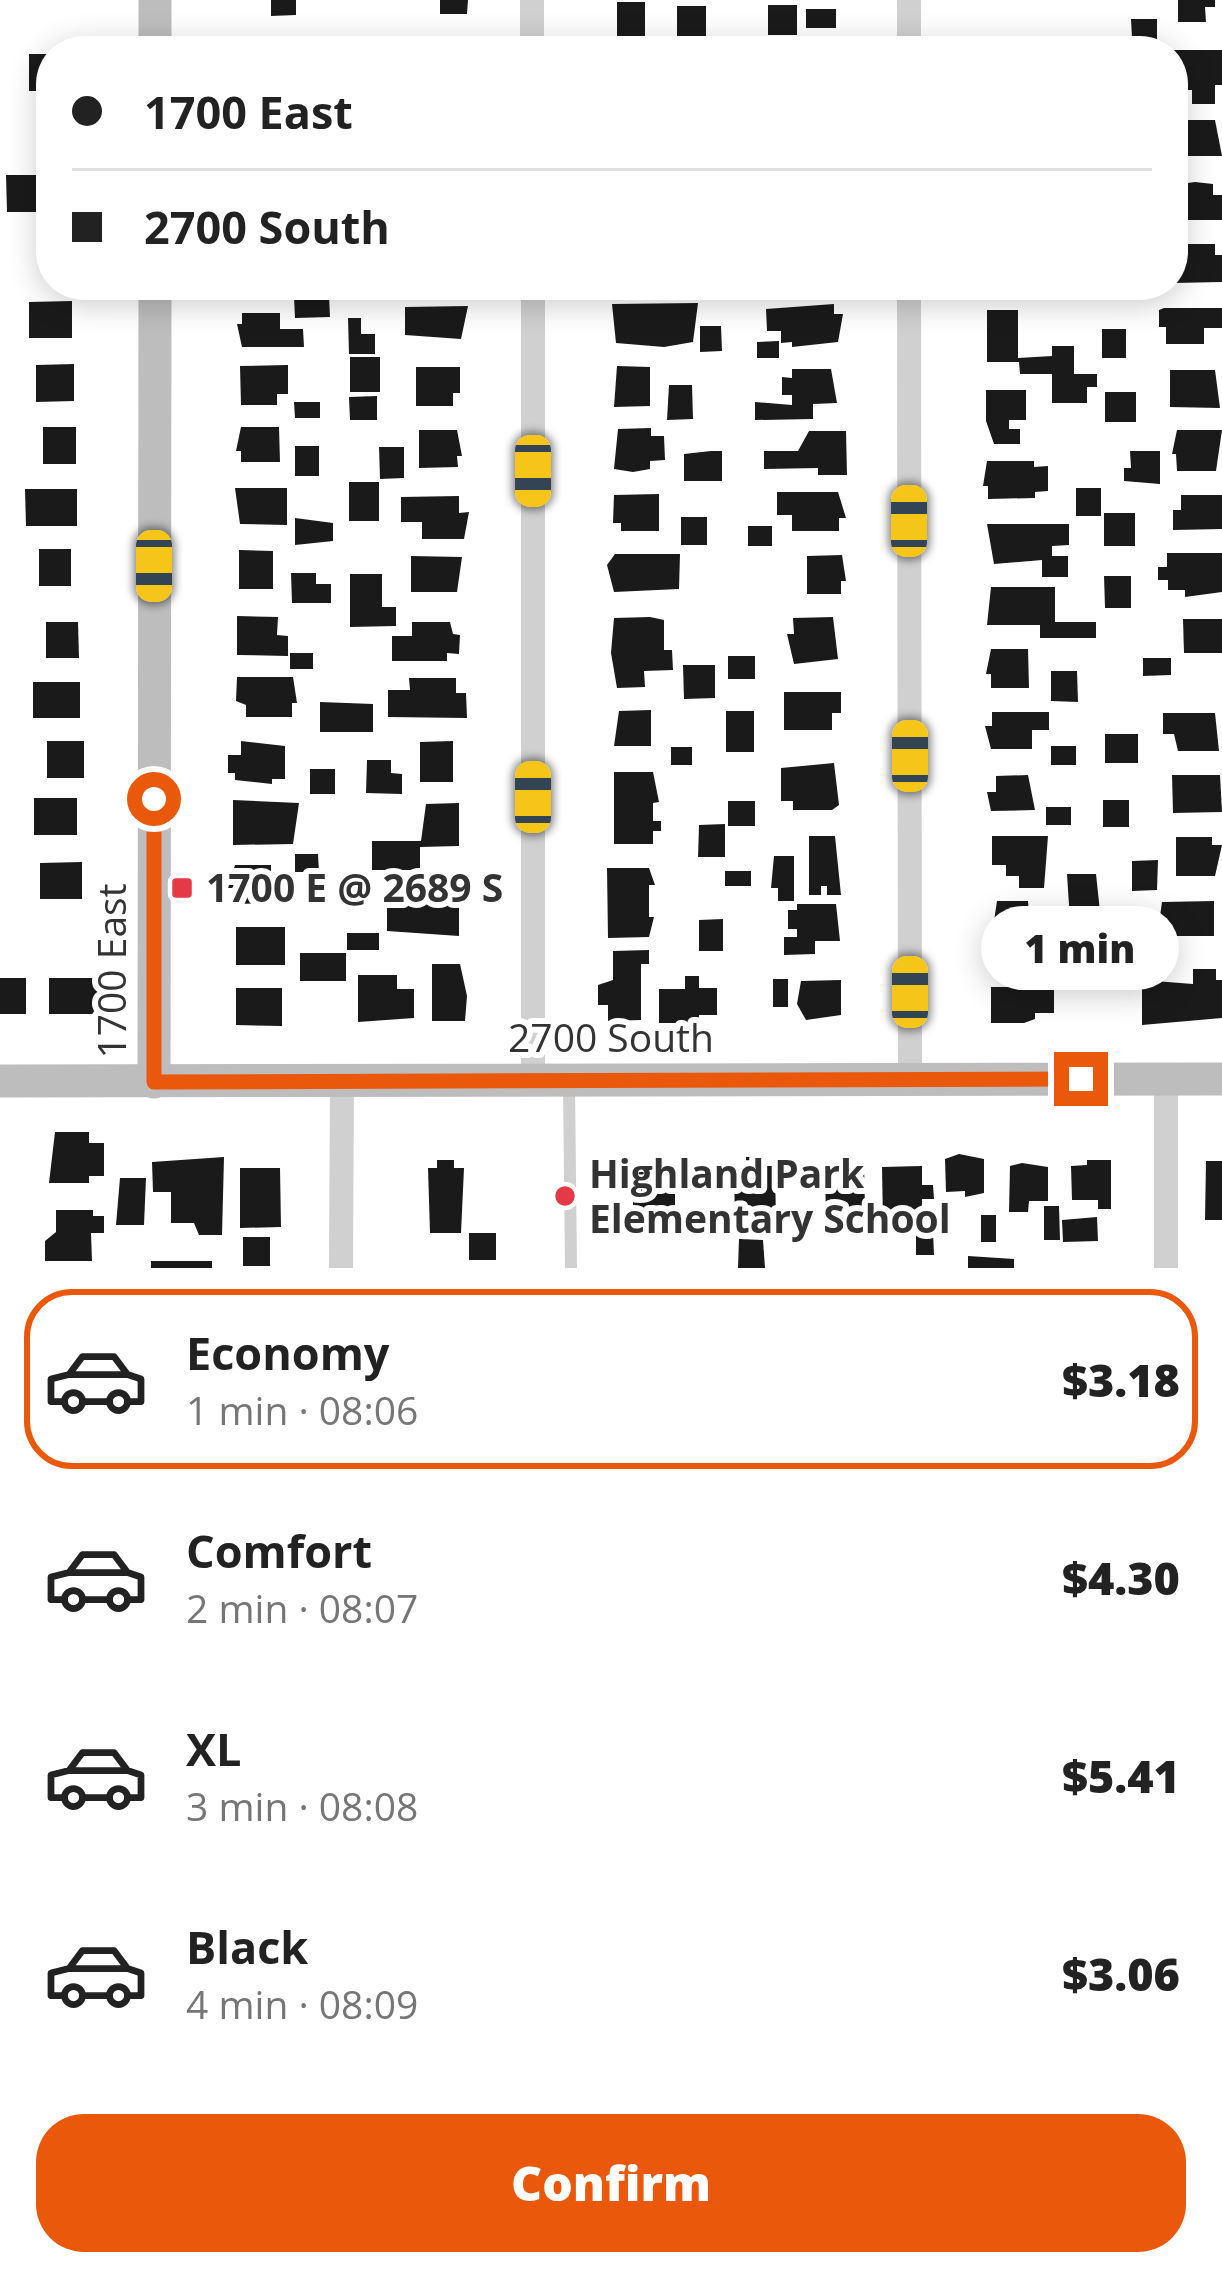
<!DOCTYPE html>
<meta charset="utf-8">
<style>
:root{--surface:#fff;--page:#f2f2f2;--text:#222;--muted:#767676;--line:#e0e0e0;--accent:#ea580c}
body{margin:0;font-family:"Open Sans",sans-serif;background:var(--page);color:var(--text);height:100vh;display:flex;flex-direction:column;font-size:45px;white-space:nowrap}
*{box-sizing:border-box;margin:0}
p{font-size:39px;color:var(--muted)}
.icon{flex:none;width:66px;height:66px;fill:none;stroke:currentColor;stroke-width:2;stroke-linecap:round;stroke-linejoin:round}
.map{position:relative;height:1268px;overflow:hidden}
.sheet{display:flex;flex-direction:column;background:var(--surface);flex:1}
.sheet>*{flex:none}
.top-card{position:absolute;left:36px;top:36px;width:1152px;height:264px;border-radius:48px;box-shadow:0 6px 30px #0003;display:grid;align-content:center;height:264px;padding:0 36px;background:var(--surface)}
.end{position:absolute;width:54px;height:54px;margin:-27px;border:15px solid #ea580c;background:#fff;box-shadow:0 0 0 6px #fff}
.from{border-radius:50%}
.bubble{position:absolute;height:84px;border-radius:42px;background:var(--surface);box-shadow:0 6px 30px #0003;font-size:39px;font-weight:800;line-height:84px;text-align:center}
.car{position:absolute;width:36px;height:72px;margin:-36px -18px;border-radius:15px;box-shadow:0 0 9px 3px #0007;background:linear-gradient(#f5c518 24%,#345 0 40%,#f5c518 0 76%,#345 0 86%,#f5c518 0)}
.top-card b{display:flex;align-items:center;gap:42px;height:114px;font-size:45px}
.top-card b+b{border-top:3px solid var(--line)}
.top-card i{width:30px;height:30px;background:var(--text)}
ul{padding:21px 0 0;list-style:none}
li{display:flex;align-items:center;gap:36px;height:180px;margin:0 24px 18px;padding:0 12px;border:6px solid transparent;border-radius:48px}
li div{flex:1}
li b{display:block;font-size:45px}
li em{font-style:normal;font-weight:800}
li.selected{border-color:var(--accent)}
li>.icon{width:108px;height:108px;stroke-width:1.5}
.primary-button{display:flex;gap:24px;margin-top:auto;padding:24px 36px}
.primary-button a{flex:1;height:138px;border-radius:48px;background:var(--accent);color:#fff;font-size:48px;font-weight:800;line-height:138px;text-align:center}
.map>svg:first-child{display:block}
.building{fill:#1a1a1a}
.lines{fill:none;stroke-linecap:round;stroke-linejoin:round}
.lane{stroke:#d0d0d0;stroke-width:12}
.street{stroke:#d0d0d0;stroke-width:24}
.secondary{stroke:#bdbdbd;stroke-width:33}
.route{stroke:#ea580c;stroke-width:15}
.poi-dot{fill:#e63946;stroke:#fff;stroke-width:4.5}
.labels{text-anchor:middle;stroke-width:12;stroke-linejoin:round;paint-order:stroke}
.poi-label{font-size:39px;font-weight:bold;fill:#333;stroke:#fff;text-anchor:start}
.street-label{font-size:39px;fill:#333;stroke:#fff}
</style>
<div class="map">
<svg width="1222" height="1268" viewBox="0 0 1222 1268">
<rect width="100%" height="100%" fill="#fff"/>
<!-- building -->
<g class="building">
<polygon points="271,0 296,0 296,15 271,16"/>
<polygon points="440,0 468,0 467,14 440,14"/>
<polygon points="1178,0 1215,0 1215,7 1205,7 1206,22 1178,22"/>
<rect x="617" y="2" width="28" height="37"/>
<rect x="768" y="5" width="29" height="30"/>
<rect x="677" y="6" width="29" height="30"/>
<rect x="806" y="9" width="30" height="19"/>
<polygon points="1131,19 1157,19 1157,40 1132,38"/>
<polygon points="1173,50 1222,50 1222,85 1215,85 1215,104 1192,104 1192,90 1173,90"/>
<rect x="29" y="54" width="22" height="37"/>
<polygon points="1173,120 1215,120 1222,156 1176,156"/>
<polygon points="6,175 51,175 51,212 7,212"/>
<polygon points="1195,182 1213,184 1213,195 1222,195 1222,220 1173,220 1173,185"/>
<polygon points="1180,244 1215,244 1215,255 1222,255 1222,282 1173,283"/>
<polygon points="294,285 337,285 337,293 294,294"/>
<rect x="744" y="285" width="38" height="11"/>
<polygon points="329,296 330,317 295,318 294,297"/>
<polygon points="72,301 72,338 29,338 29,302"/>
<polygon points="698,303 693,342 664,347 616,343 612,304"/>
<polygon points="834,304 834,314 843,314 838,342 792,347 792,342 781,343 781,331 767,331 766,309"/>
<polygon points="468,306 461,339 405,335 405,307"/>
<polygon points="1164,308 1222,308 1222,328 1204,328 1204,344 1166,344 1166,327 1159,327 1159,310"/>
<polygon points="987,310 1018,310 1018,358 1052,356 1052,346 1074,346 1074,374 1097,374 1097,387 1087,387 1087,403 1052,403 1052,374 1020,374 1019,362 987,362"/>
<polygon points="242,313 280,313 280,329 303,329 304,347 242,347 237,324 242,324"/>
<polygon points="348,318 361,318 361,334 375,334 375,354 349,354"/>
<polygon points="700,326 721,326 722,351 700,352"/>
<rect x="1102" y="329" width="24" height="29"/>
<polygon points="779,341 779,358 757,358 757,342"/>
<rect x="350" y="357" width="30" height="35"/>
<polygon points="74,364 74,401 36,402 36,365"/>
<polygon points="288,365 288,394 277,394 277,405 241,405 240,366"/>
<polygon points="617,366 650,367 650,406 614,407"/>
<polygon points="416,367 460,367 460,393 453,393 453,406 416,406"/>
<polygon points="792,369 831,369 837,403 813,404 813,419 755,420 755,402 792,405 792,395 782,395 782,377 792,378"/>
<polygon points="1170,370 1215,370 1220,408 1170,407"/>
<polygon points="669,385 692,385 693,419 667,420"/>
<polygon points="986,390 1026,390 1026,420 1009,420 1009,429 1020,429 1020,444 994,444 986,421"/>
<rect x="1105" y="392" width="31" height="30"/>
<polygon points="377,396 377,420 350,420 349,397"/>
<polygon points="294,402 320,402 320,418 295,418"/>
<rect x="43" y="427" width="33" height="37"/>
<polygon points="241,427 279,427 280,462 241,462 241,451 236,451"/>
<polygon points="651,428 651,436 664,436 665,460 650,461 650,469 633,472 614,469 618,429"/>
<polygon points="419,430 457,430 462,456 457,456 458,467 419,468"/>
<polygon points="1177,430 1222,430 1216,471 1177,471 1176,454 1172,454"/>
<polygon points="809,431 846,431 847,475 818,475 818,468 764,469 764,451 798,451"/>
<rect x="295" y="446" width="24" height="30"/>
<polygon points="379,447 404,447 404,478 380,479"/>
<polygon points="711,451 722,451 722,481 684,481 684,454"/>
<polygon points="1130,451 1160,451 1160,484 1124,481 1124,468 1131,468"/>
<polygon points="987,461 1034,461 1034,467 1048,466 1048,491 1035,492 1035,498 988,499 988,486 983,486"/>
<rect x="349" y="482" width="30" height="39"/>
<polygon points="235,488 287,488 287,525 240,524"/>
<rect x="1076" y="488" width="25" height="28"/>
<polygon points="25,489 77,489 77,526 26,526"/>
<polygon points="777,492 838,492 846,518 839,518 839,531 792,531 792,515 777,515"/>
<polygon points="659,494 659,531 621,531 621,523 613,523 614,495"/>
<polygon points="1181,495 1222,495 1222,529 1173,530 1173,510 1181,510"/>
<polygon points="459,496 459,513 469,512 464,539 422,539 422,522 401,522 401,497"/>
<rect x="1104" y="513" width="31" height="33"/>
<rect x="681" y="517" width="26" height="28"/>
<polygon points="295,518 333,523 333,541 295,545"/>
<polygon points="987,524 1069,524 1069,545 1052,546 1052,556 1068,556 1068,577 1042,577 1042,560 994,564"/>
<rect x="748" y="526" width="24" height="20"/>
<rect x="39" y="549" width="32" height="37"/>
<polygon points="239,550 273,551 273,589 239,589"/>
<polygon points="1167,553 1222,553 1222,592 1185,597 1185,590 1168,590 1168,580 1158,580 1158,567 1167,567"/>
<polygon points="615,554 680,554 679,589 614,592 607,565"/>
<polygon points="842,555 846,581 841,581 841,594 807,594 807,556"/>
<polygon points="411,556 462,557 457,592 411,592"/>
<polygon points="291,573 316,573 316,584 331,584 331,603 292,603"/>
<polygon points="350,574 382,574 382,607 396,607 396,626 350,627"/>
<polygon points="1104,576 1131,576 1131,608 1105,608"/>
<polygon points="991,587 1055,587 1055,622 1096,622 1096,638 1040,638 1040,625 987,625"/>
<polygon points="237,616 278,617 277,635 288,636 288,656 237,655"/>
<polygon points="650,617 664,620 664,650 672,650 673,670 644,671 645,687 617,688 611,653 614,618"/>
<polygon points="833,617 838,659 794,664 787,634 794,634 793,618"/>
<polygon points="1183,619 1222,619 1222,653 1184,653"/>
<polygon points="46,622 78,622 79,658 46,658"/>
<polygon points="412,622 450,622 453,634 460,635 459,654 447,653 447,661 392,661 392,636 412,636"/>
<polygon points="991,649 1028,649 1029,688 991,688 991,674 986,674"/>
<rect x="290" y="653" width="23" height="16"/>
<rect x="728" y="656" width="27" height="23"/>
<polygon points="1143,658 1171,658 1171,675 1143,676"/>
<polygon points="683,665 715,665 715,698 684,699"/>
<polygon points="1051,671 1077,671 1078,702 1051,701"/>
<polygon points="237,677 293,677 297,703 292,703 292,717 246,717 246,705 236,701"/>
<polygon points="409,678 456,678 456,693 466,693 467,718 388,717 388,690 410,690"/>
<rect x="33" y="682" width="47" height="36"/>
<polygon points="784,692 841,692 841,713 832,713 832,730 784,730"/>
<polygon points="320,702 373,704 373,732 320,732"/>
<polygon points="651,710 651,746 614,746 619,711"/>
<rect x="726" y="711" width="28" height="41"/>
<polygon points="992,712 1049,712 1049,730 1032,730 1032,749 991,749 985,726 992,726"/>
<polygon points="1163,713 1215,713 1219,751 1178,751 1174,734 1163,734"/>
<rect x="1105" y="734" width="33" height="29"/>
<rect x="47" y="741" width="37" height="37"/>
<polygon points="241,741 285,746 285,779 272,779 272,784 235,780 235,773 228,773 228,755 241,755"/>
<polygon points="453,741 453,782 420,782 420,742"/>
<rect x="1051" y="746" width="25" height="19"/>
<rect x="671" y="747" width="21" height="18"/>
<polygon points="367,760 391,760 391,773 402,774 402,794 366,793"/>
<polygon points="834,763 839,805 832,810 793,810 793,801 781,801 781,768"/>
<rect x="310" y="769" width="25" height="25"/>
<polygon points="614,772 653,772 659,802 653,803 653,821 661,821 661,831 653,831 653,844 614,844"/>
<polygon points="1028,775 1035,810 991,811 987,792 996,792 996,776"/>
<polygon points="1172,775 1220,775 1222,812 1173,813"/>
<rect x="34" y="798" width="43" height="37"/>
<polygon points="233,800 299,803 293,844 233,845"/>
<rect x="1103" y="800" width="26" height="27"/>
<rect x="728" y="801" width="27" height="25"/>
<polygon points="459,803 459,846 420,847 420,870 372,870 372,841 421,841 426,804"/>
<rect x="1046" y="807" width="25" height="18"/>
<polygon points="725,824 725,857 698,857 699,825"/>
<polygon points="809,836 835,836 841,895 827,895 827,886 821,886 821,895 809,895"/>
<polygon points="992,836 1048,836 1044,888 1019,888 1019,876 1006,876 1006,865 992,865"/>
<polygon points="1176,837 1212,837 1212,845 1222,845 1215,876 1176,876"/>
<polygon points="295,854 318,854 319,872 295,872"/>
<polygon points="774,856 794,856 794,901 778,901 778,888 771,888"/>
<polygon points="1158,860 1157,890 1132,891 1132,861"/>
<polygon points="82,862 82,899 40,899 40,863"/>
<polygon points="235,865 271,865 271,903 235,904 235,888 228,888"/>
<polygon points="607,868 649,868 655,885 649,885 649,917 654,917 649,937 608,938"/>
<rect x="725" y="871" width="26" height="15"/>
<polygon points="1067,874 1096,874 1101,921 1070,921"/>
<polygon points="403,897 459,897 459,936 387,931 387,906 403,906"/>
<polygon points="997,901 1028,901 1029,914 1043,913 1043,939 1031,939 1031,954 1002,954 1002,941 991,941"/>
<polygon points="1214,901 1214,936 1173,936 1173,930 1158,930 1162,902"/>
<polygon points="797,904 836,904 840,941 815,941 815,954 784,955 784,937 797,937 797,929 788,929 788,910 797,910"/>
<polygon points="723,919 723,951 699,951 699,920"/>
<rect x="236" y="927" width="49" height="38"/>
<rect x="347" y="933" width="32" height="17"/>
<polygon points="1171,934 1171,951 1146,951 1146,935"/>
<polygon points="649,950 649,964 641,964 641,1020 608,1021 608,1005 598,1005 598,985 613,980 613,951"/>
<rect x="300" y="953" width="46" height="28"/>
<rect x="1105" y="953" width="29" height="26"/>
<polygon points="432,964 460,964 467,996 465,1021 432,1021"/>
<polygon points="1193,969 1216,969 1216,980 1222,980 1222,1018 1142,1025 1142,980 1193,984"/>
<polygon points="358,975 397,975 397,989 414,989 414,1018 358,1022"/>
<polygon points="685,976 699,976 699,988 717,988 717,1015 699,1015 699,1023 659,1023 659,989 685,989"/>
<rect x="0" y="978" width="26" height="36"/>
<polygon points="49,978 101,978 102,1014 49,1014"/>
<rect x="773" y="979" width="15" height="28"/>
<polygon points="841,980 841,1015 806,1020 797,1004 801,981"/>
<polygon points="991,987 1054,987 1054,1013 1035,1013 1035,1019 1024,1023 991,1023"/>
<polygon points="236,988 282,988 282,1026 236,1025"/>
<polygon points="55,1132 89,1132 89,1143 104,1143 104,1176 89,1176 89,1183 49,1183"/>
<polygon points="959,1154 984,1159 984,1193 965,1197 965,1191 946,1192 945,1159"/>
<polygon points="224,1157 222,1235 199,1235 194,1223 171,1223 171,1192 153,1192 152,1162"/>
<polygon points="746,1157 763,1157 763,1166 775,1166 776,1223 735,1224 734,1166 746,1166"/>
<polygon points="437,1160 454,1160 454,1168 464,1168 461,1233 430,1233 428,1168 437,1168"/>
<polygon points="825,1160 864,1165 865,1208 850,1208 850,1226 826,1226"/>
<polygon points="1087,1160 1111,1160 1111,1209 1098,1209 1098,1200 1072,1200 1071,1166 1087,1165"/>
<polygon points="1206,1161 1222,1161 1222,1220 1205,1220"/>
<polygon points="1022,1163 1048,1167 1048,1201 1029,1201 1028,1212 1009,1212 1010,1166"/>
<polygon points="922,1166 922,1185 933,1185 934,1199 922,1199 922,1222 883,1222 882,1167"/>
<rect x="633" y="1167" width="42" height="62"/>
<polygon points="240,1168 280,1168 281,1227 240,1228"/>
<polygon points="120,1178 146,1178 144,1225 116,1225"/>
<polygon points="1044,1206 1059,1206 1060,1240 1044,1240"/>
<polygon points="56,1210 93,1210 93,1216 104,1216 104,1233 91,1233 92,1261 45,1261 45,1241 56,1232"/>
<rect x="981" y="1215" width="15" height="27"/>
<polygon points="1097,1217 1098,1241 1063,1242 1062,1220"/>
<polygon points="916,1232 933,1232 934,1255 916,1255"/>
<rect x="469" y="1233" width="27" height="27"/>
<rect x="243" y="1237" width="27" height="29"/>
<polygon points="739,1239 763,1240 765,1268 738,1268"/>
<polygon points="968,1256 1014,1259 1014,1268 968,1268"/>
<rect x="151" y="1261" width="61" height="7"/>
</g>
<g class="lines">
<!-- lane -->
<polyline class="lane" points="569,1083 571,1268"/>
<!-- street -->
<g class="street">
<polyline points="532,0 532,51"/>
<polyline points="909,0 909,51"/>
<polyline points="533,285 533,1081"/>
<polyline points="909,285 910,1080"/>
<polyline points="341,1268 342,1081"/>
<polyline points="1166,1268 1166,1079"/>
</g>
<!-- secondary -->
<g class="secondary">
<polyline points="155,51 155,0"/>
<polyline points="0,1081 1222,1079"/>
<polyline points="154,1082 155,285"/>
</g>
</g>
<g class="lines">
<!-- route -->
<polyline class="route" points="154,799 154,1082 1081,1079"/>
</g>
<!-- markers -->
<g class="poi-dot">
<rect x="170" y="876" width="24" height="24" rx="6"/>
<circle cx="565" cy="1196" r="12"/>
</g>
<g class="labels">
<!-- poi labels -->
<g class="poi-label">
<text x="206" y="902">1700 E @ 2689 S</text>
<text x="589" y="1188">Highland Park<tspan x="589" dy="45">Elementary School</tspan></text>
</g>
<!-- street labels -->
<g class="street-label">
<text transform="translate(112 971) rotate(-90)" y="14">1700 East</text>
<text x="611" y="1052">2700 South</text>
</g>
</g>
</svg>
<i class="end from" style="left:154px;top:799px"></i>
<i class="end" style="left:1081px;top:1079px"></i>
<div class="bubble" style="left:981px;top:906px;width:198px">1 min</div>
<i class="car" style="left:533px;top:471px;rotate:180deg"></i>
<i class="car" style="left:909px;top:521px;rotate:0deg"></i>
<i class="car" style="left:154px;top:566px;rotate:180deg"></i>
<i class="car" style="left:910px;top:756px;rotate:0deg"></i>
<i class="car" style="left:533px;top:797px;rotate:0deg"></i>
<i class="car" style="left:910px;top:992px;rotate:0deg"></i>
<div class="top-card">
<b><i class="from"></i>1700 East</b>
<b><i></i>2700 South</b>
</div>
</div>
<section class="sheet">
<ul>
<li class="selected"><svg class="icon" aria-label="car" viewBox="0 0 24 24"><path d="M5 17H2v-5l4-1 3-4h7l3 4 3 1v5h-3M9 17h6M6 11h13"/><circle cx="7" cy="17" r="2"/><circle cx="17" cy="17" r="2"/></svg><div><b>Economy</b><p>1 min · 08:06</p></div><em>$3.18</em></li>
<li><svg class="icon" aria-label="car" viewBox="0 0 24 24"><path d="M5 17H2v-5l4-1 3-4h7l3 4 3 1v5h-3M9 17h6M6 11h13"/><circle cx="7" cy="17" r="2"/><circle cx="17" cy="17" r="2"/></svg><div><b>Comfort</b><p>2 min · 08:07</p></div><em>$4.30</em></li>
<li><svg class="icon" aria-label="car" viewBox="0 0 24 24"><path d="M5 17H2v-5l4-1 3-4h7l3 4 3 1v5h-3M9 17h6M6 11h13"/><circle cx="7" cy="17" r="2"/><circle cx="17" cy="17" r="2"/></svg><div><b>XL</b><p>3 min · 08:08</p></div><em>$5.41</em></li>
<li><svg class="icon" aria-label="car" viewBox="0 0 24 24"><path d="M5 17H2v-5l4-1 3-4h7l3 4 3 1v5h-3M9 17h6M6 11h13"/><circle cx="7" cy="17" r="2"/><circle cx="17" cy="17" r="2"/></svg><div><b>Black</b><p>4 min · 08:09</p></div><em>$3.06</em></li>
</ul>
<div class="primary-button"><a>Confirm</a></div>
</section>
